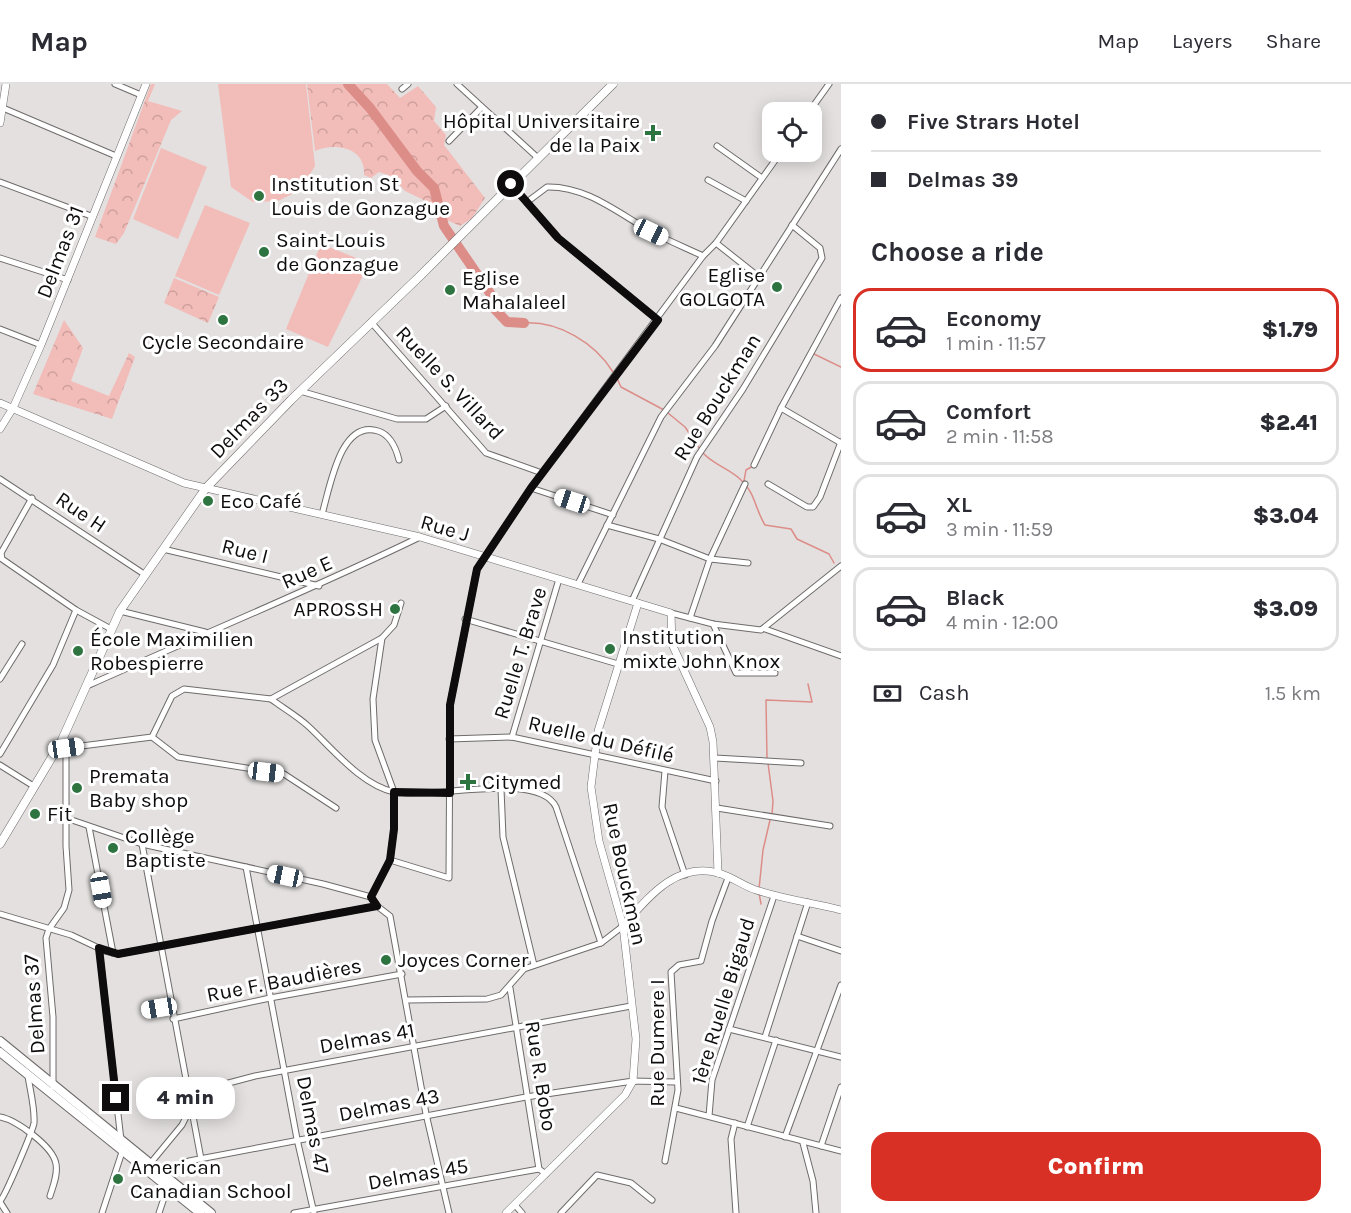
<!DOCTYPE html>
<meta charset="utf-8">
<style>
:root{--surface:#fff;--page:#f2f2f3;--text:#2b2b33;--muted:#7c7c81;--line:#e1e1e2;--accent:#d93025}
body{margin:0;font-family:Karla,sans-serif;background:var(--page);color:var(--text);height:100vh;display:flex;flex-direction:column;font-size:22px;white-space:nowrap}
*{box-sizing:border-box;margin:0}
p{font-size:20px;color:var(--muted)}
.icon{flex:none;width:33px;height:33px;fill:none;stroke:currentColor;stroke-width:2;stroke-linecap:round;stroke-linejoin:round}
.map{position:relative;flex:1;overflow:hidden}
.sheet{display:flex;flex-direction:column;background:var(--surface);width:510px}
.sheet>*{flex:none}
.top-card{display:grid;align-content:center;height:132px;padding:0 30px;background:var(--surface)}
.buttons{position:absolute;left:762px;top:18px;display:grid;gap:12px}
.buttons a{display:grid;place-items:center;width:60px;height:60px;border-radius:12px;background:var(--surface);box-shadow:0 3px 15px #0003;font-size:30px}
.end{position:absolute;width:27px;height:27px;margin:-14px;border:8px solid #0e0c0c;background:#fff;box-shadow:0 0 0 3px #fff}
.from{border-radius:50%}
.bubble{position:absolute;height:42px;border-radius:18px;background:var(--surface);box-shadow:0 3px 15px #0003;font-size:20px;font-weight:800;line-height:42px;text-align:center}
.car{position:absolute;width:18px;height:36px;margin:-18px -9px;border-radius:8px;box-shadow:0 0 4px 2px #0007;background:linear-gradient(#fff 24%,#345 0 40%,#fff 0 76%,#345 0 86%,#fff 0)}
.top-card b{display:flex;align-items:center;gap:21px;height:57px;font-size:22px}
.top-card b+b{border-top:2px solid var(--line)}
.top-card i{width:15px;height:15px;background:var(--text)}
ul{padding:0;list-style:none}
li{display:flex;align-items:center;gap:18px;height:84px;margin:0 12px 9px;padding:0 18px;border:3px solid var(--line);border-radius:18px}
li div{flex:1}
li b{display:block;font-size:22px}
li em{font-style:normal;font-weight:800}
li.current{border-color:var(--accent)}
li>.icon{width:54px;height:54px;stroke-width:1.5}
h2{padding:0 30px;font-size:27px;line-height:72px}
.pay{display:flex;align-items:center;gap:15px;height:66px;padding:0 30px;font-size:22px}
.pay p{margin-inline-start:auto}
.button{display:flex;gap:12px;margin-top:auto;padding:12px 30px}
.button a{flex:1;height:69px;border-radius:18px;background:var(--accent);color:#fff;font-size:24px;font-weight:800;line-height:69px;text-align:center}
header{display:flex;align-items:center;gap:36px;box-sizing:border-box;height:84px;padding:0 30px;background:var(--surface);border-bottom:2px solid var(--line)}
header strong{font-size:28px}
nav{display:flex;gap:33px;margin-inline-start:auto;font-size:21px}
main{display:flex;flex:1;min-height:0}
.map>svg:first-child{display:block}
.forest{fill:url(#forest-crowns)}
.pitch{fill:#f2bcb8}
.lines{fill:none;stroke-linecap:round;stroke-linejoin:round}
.stream{stroke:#dc8d88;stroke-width:1.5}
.river{stroke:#dc8d88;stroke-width:10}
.minor-casing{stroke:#6f6b6b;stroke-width:7}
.tertiary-casing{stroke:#6f6b6b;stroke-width:8}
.secondary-casing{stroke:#6f6b6b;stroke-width:9}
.primary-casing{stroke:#6f6b6b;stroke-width:10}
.minor{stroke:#fff;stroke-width:5}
.tertiary{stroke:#fff;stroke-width:7}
.secondary{stroke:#fff;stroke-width:8}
.primary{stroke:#fff;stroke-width:8}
.route{stroke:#0e0c0c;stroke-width:8}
.poi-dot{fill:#2e7440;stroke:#fff;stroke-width:2}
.labels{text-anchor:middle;stroke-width:6;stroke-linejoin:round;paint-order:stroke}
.poi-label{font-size:21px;fill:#0e0c0c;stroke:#fff;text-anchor:start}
.street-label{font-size:21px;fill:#0e0c0c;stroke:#fff}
</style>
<header>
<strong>Map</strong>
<nav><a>Map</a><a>Layers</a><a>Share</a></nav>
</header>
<main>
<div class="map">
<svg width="841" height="1129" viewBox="0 0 841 1129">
<defs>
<pattern id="forest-crowns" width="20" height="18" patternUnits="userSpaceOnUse" patternTransform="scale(1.5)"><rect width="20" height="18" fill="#f2bcb8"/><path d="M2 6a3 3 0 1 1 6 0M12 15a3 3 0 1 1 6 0" fill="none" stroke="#cea09d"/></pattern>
</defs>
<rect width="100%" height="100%" fill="#e4e0e0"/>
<!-- forest -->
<g class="forest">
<polygon points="151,0 155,0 148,17 182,27 171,36 124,149 116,160 95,153"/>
<path d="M307,0H387L400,14L418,2L436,23L434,37L446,51L444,61L485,114L472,134L460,142L440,133L432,120L405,107L391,92L379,88L371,94L364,91C366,64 336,58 315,67Z"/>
<polygon points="174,194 219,213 208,239 164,219"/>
<polygon points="64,236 83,264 71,297 109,312 129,269 135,273 112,335 33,310"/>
</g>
<!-- pitch -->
<g class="pitch">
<polygon points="218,0 306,0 315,82 300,106 278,117 253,118 231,103"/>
<polygon points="161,64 207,83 178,155 133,135"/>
<polygon points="205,121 250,139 219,211 175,192"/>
<polygon points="321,160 369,179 328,263 286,245"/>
</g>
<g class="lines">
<!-- stream -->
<g class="stream">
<path d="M524,239C559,237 595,259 613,288"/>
<polyline points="812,269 841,283"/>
<polyline points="616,292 621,303 664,326"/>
<polyline points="668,329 685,343 700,365"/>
<path d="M703,369C714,381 730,385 741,396C755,408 755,425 765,441L791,445L797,455L829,470L834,479"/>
<polyline points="744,397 746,386 753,382"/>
<polyline points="767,675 766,616 812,618 808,600"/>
<polyline points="768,679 773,717 772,731"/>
<polyline points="759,805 763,766 770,736"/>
<polyline points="759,809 761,820"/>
</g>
<!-- river -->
<polyline class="river" points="348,0 370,24 417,87 434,104 444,142 492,212 491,221 507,238 524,239"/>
<!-- minor casing -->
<g class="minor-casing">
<g id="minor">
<polyline points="115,0 141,11"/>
<polyline points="457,0 538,74"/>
<polyline points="402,5 408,0"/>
<polyline points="3,24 116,72"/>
<polyline points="809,28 829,0"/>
<polyline points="449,57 481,24"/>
<polyline points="717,62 762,94"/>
<polyline points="708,96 746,117"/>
<polyline points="0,98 91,132"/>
<polyline points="511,100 558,154 658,236"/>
<path d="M527,118L547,103C587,102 619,130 652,148C669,157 686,164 703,172"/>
<polyline points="716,159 759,193"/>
<polyline points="0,174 68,196"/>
<polyline points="371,238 486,369 542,389"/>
<polyline points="0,245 41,261"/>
<polyline points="300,307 397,335 426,335 446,322"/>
<polyline points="781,324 841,359"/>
<polyline points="754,381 781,324 841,214"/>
<polyline points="0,395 144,490"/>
<polyline points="768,400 807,423 813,423 820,413 841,358"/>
<polyline points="531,404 613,431"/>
<polyline points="32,414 1,469 2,475 76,526 111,545"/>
<path d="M322,430C330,404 340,335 378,347C391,351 396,364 399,376"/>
<polyline points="607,441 659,455 710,475 748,479"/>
<polyline points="163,465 319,502"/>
<polyline points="578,500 661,333 715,262 841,65"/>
<polyline points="632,517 697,373 743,305 822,174 820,164 792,141"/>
<polyline points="120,527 205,548"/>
<polyline points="671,529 713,540 761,546 841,482"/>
<polyline points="690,534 710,475 745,400"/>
<polyline points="465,535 618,580"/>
<polyline points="713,540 736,589 775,589"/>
<polyline points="765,545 841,572"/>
<polyline points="0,595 22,560"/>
<path d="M87,602C198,552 311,506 420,453"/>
<path d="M271,615C283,624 297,632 308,642C332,664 361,701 394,708C431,716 538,686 556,723L601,859"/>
<polyline points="152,653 178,673 284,690 336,724"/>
<polyline points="512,653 559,495"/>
<polyline points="449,655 512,653 716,697"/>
<polyline points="61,658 66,664 152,653 172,612 184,605 271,615 382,554 394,541 401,519"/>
<polyline points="0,670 53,581 76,526"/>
<polyline points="715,674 801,679"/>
<polyline points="0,681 35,703"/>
<polyline points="665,687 662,723 685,791"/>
<polyline points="501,705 503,753 534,881"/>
<polyline points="717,724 830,742"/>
<polyline points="66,734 142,760 323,800 371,813"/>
<polyline points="89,743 113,869"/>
<polyline points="142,760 201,1075"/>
<polyline points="390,776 449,794 450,621 477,485 531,404 703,172 716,159 781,68"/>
<polyline points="246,783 297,1055 314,1129"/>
<polyline points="371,813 377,822 390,832 426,1030 449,1129"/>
<polyline points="371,813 390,776 394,745 394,708 375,656 373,615 382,554"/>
<polyline points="0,830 71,851 105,867 118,870 377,822"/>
<polyline points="797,852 841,867"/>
<polyline points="99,864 121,1056"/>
<polyline points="510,904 539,1085"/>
<polyline points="407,916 487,915 501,911 524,885 601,859 623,842"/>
<polyline points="147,926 171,922"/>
<polyline points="173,935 270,914 402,890"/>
<polyline points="729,945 841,973"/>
<polyline points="765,953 808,818"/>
<polyline points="53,1003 53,933 46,854 49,845 64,824 69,806 66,762 66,664"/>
<polyline points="676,1024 841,1067"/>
<polyline points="709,1032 712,996 774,812"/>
<path d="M0,1033C16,1036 53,1062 56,1080C58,1091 53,1102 50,1112"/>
<polyline points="735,1039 731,1055 736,1129"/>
<polyline points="747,1043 776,956"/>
<polyline points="785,1053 841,901"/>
<polyline points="803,1059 813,1097 816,1129"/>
<polyline points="821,1062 841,1003"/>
<polyline points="665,1077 678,1006 671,888 679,881 701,877 712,837 728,794"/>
<polyline points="149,1081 182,1041 191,1023 221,1001 255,992 631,922"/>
<polyline points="160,1089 189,1077 526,1013 633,997 676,998"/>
<path d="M0,1117C5,1113 33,1046 34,1039C35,1024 30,1006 28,992"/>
<polyline points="0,1118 7,1129"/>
<polyline points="515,1121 522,1129"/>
<polyline points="102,1129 123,1065"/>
<polyline points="159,1129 168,1102"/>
<polyline points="294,1129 539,1085 546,1090"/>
<polyline points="561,1129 597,1091 631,1099 652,1116"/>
</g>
</g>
<!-- tertiary casing -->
<g class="tertiary-casing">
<g id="tertiary">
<polyline points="0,39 6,0"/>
<polyline points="0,319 184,399 420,453 671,529 672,560 710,643 713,658 718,789"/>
<polyline points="0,345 13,324 41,261 146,0"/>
<path d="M623,842C647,815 676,777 718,789C731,792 743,802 756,806C783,815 813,819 841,826"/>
<polyline points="506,1129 625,1011 633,997 636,955 623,842 599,757 591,703 598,647 638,519"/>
</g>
</g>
<!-- secondary casing -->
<g class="secondary-casing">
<polyline id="secondary" points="0,760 61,658 120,527 206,404 291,316 420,192 613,0"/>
</g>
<!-- primary casing -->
<g class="primary-casing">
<g id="primary">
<polyline points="0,957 211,1129"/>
<polyline points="0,968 200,1129"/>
</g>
</g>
<!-- minor -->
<use href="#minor" class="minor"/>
<!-- tertiary -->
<use href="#tertiary" class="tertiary"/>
<!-- secondary -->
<use href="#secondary" class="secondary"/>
<!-- primary -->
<use href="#primary" class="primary"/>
</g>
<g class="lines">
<!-- route -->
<polyline class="route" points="116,1014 99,864 118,870 377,822 371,813 390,776 394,745 394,708 450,709 450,621 477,485 531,404 658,236 558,154 511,100"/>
</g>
<!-- markers -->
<g class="poi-dot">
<path d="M650 40h6v6h6v6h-6v6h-6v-6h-6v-6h6z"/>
<circle cx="259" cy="112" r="6"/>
<circle cx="264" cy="168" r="6"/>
<circle cx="777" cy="203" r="6"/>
<circle cx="450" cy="206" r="6"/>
<circle cx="223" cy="236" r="6"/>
<circle cx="208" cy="417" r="6"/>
<circle cx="395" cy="525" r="6"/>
<circle cx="610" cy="565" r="6"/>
<circle cx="78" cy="567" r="6"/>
<path d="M465 689h6v6h6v6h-6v6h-6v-6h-6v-6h6z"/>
<circle cx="77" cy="704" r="6"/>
<circle cx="35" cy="730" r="6"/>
<circle cx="113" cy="764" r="6"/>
<circle cx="386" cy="876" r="6"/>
<circle cx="118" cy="1095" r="6"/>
</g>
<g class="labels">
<!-- poi labels -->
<g class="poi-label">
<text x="640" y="44" text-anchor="end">Hôpital Universitaire<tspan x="640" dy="24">de la Paix</tspan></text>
<text x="271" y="107">Institution St<tspan x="271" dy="24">Louis de Gonzague</tspan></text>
<text x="276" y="163">Saint-Louis<tspan x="276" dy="24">de Gonzague</tspan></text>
<text x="765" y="198" text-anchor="end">Eglise<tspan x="765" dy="24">GOLGOTA</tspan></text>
<text x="462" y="201">Eglise<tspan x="462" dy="24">Mahalaleel</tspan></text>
<text x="223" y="265" text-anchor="middle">Cycle Secondaire</text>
<text x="220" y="424">Eco Café</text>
<text x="383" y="532" text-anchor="end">APROSSH</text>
<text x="622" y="560">Institution<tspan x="622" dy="24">mixte John Knox</tspan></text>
<text x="90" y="562">École Maximilien<tspan x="90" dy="24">Robespierre</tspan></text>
<text x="89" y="699">Premata<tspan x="89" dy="24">Baby shop</tspan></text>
<text x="482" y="705">Citymed</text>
<text x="47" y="737">Fit</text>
<text x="125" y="759">Collège<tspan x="125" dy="24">Baptiste</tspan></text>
<text x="398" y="883">Joyces Corner</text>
<text x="130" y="1090">American<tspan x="130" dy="24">Canadian School</tspan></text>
</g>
<!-- street labels -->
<g class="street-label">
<text transform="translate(60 168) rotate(-69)" y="7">Delmas 31</text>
<text transform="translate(450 299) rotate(47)" y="7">Ruelle S. Villard</text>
<text transform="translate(717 313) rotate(-58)" y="7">Rue Bouckman</text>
<text transform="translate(249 334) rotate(-46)" y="7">Delmas 33</text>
<text transform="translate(81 428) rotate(34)" y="7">Rue H</text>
<text transform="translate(445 444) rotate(16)" y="7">Rue J</text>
<text transform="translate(245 467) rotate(14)" y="7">Rue I</text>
<text transform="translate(307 488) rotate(-24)" y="7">Rue E</text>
<text transform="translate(520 569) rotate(-73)" y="7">Ruelle T. Brave</text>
<text transform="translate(601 655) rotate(13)" y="7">Ruelle du Défilé</text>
<text transform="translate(625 790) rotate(78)" y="7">Rue Bouckman</text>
<text transform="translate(284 896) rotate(-11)" y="7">Rue F. Baudières</text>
<text transform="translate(723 917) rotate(-73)" y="7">1ère Ruelle Bigaud</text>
<text transform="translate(34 920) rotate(-94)" y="7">Delmas 37</text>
<text transform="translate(367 954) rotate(-10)" y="7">Delmas 41</text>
<text transform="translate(657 959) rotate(-90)" y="7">Rue Dumere I</text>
<text transform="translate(541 992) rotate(81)" y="7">Rue R. Bobo</text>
<text transform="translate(389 1021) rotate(-11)" y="7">Delmas 43</text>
<text transform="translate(313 1041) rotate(79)" y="7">Delmas 47</text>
<text transform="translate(418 1090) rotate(-10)" y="7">Delmas 45</text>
</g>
</g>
</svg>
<div class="buttons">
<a><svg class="icon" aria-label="locate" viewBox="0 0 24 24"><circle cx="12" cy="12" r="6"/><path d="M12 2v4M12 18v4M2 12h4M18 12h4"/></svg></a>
</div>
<i class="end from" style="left:511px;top:100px"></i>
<i class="end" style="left:116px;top:1014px"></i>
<div class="bubble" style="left:136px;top:993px;width:99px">4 min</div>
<i class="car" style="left:651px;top:148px;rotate:115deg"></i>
<i class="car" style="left:572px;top:417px;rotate:288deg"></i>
<i class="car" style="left:66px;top:664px;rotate:82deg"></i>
<i class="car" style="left:266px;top:688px;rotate:97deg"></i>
<i class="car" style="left:285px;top:792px;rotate:282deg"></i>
<i class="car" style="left:101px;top:806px;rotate:170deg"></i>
<i class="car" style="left:159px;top:924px;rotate:261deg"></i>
</div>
<section class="sheet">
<div class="top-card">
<b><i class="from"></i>Five Strars Hotel</b>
<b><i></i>Delmas 39</b>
</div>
<h2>Choose a ride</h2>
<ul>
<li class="current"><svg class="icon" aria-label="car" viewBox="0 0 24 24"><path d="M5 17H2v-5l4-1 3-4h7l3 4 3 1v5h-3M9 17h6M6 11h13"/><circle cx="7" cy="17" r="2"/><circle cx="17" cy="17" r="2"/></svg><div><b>Economy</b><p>1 min · 11:57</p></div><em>$1.79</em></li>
<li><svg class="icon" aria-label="car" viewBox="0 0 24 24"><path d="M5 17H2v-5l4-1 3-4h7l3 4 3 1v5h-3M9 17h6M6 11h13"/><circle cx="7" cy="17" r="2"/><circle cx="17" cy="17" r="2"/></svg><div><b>Comfort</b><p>2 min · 11:58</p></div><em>$2.41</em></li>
<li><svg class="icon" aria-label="car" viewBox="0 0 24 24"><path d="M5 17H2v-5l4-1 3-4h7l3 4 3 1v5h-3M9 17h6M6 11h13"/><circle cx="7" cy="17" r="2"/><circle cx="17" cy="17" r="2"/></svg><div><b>XL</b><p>3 min · 11:59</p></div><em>$3.04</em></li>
<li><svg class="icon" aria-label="car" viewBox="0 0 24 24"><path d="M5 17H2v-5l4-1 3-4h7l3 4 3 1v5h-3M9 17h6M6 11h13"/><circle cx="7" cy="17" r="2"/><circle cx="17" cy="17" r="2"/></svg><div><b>Black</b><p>4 min · 12:00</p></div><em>$3.09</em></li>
</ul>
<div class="pay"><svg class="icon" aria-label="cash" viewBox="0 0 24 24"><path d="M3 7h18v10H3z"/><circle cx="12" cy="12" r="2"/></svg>Cash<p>1.5 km</p></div>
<div class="button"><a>Confirm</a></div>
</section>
</main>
